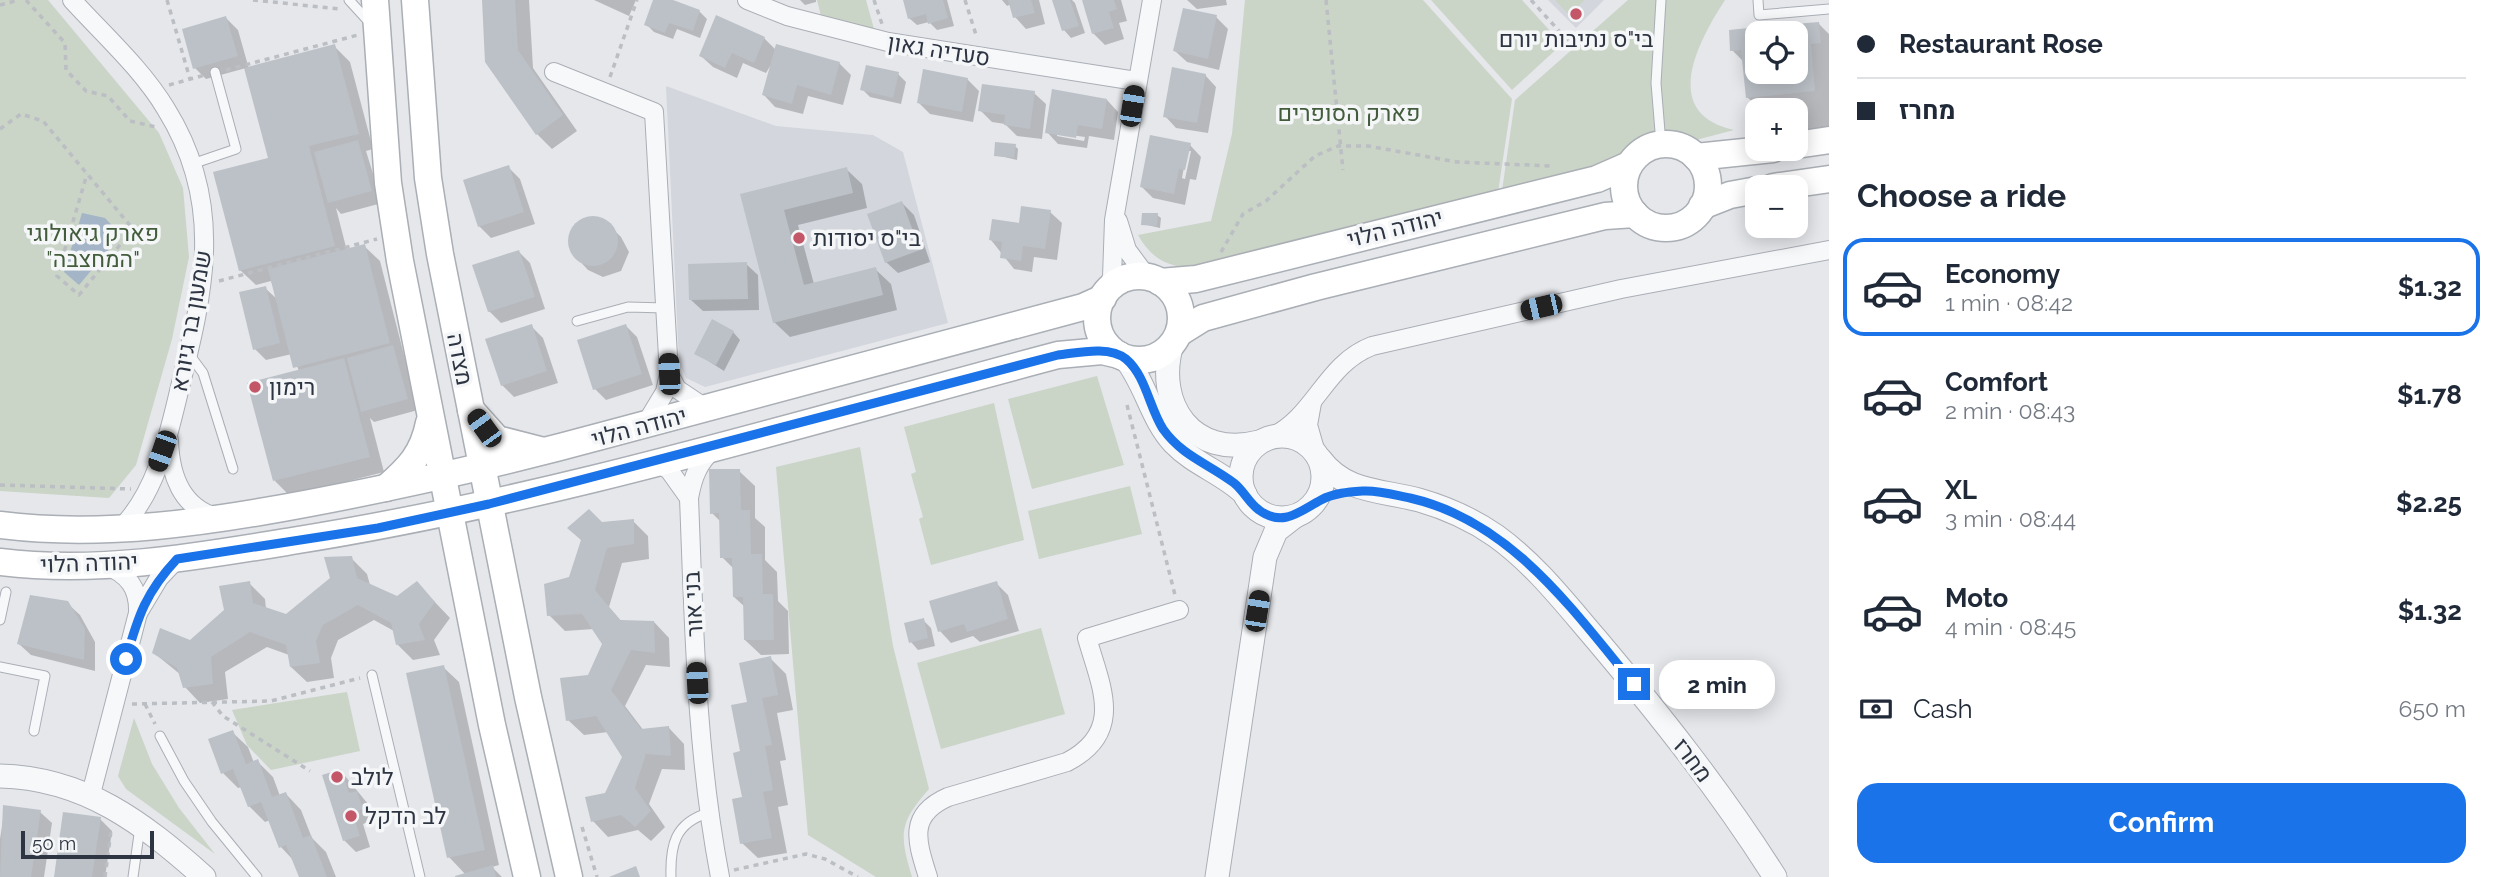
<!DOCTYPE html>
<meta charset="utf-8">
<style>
:root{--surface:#fff;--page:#f6f6f7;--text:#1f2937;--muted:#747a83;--line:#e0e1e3;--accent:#1a73e8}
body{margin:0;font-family:Raleway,Heebo,sans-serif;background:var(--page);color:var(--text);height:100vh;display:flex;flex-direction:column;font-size:26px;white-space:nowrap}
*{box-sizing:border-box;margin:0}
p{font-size:23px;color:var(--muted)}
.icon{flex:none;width:38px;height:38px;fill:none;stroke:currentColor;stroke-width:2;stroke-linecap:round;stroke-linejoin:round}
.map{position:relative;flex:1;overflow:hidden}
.sheet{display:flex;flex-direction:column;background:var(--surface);width:665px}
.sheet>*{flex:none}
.top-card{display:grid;align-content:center;height:154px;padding:0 28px;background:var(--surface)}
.buttons{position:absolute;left:1745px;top:21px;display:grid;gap:14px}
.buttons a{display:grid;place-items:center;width:63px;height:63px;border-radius:14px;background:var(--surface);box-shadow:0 4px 18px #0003;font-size:35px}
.scale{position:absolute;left:21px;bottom:18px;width:133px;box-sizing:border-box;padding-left:7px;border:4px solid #2e3542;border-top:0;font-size:19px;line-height:24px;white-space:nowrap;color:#2e3542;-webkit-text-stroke:5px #f4f6f8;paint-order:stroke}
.end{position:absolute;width:32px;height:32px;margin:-16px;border:9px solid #1a73e8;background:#fff;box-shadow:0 0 0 4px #fff}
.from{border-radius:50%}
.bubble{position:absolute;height:49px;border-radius:21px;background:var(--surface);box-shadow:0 4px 18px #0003;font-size:23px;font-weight:700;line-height:49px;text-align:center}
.car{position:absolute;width:21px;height:42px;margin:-21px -10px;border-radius:9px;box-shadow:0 0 5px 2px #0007;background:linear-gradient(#222 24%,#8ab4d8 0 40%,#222 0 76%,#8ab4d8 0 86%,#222 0)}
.top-card b{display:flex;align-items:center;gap:24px;height:66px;font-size:26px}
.top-card b+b{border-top:2px solid var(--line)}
.top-card i{width:18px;height:18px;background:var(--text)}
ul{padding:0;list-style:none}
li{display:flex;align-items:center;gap:21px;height:98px;margin:0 14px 10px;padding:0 14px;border:4px solid transparent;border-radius:21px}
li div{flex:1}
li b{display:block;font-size:26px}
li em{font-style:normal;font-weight:700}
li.current{border-color:var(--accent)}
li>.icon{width:63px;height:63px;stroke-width:1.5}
h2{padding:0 28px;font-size:32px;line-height:84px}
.pay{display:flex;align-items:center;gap:18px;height:77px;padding:0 28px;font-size:26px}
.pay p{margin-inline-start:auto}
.action{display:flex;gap:14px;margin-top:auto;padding:14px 28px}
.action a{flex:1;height:80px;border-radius:21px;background:var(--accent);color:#fff;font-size:28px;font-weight:700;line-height:80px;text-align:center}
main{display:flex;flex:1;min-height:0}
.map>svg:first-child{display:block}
.built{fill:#d3d6dd}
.green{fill:#cad4c7}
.water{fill:#a3b5c7}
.shadow{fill:#0003;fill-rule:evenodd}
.building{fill:#bcc1c8}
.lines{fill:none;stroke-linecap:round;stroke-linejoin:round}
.service-casing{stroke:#aaaeb5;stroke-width:11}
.minor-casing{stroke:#aaaeb5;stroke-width:20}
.tertiary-casing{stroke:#aaaeb5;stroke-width:25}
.secondary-casing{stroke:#aaaeb5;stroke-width:29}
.path{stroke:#bbbec3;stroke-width:3.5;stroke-dasharray:5 5;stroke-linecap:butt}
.service{stroke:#f7f8fa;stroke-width:9}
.minor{stroke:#f7f8fa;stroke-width:18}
.tertiary{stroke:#f7f8fa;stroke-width:23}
.secondary{stroke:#fff;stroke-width:26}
.route{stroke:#1a73e8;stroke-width:9}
.poi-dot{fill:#c35768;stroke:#f4f6f8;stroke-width:2.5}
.labels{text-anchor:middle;stroke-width:7;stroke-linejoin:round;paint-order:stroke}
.poi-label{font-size:23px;fill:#2e3542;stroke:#f4f6f8;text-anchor:start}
.street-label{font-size:23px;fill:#2e3542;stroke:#f4f6f8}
.park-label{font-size:23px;fill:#435d3c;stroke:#f4f6f8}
</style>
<main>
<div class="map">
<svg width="1829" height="877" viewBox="0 0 1829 877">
<rect width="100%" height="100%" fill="#e5e7eb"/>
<!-- built -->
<g class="built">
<polygon points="1548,0 1604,0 1576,28"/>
<polygon points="666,86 776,126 873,135 903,152 948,323 705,387 686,378 679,362"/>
</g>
<!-- green -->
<g class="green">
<polygon points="0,0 48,0 159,133 183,188 189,257 172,339 136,465 109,498 0,491"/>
<polygon points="817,0 866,0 874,29 821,16"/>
<path d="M1245,0H1423L1512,99L1498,192L1188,268C1163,265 1150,256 1138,235L1211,221L1232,134Z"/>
<polygon points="1431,0 1522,0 1562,44 1512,90"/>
<polygon points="1555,0 1585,0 1569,15"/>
<path d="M1628,0H1725C1697,43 1660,114 1734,130L1502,191L1515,100Z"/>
<polygon points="1097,376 1124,465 1032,489 1008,399"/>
<polygon points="994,403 1024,540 931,565 919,519 923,517 911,474 916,472 904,427"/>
<path d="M860,447L893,646L929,789C899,823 899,834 912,877H876L808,835L776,467Z"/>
<polygon points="1130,486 1142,534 1039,559 1028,511"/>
<polygon points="1041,628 1065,714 941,749 917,663"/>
<polygon points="347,692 360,751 271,770 247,745 232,710"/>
<polygon points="134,718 152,764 179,808 215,854 126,789 118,776"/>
</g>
<!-- water -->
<polygon class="water" points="82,213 105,218 121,235 79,285 64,272"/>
<!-- shadow -->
<g class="shadow">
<polygon points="483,0 529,0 533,68 577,131 552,149 537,134"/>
<polygon points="594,0 636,0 629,16"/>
<polygon points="655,0 668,0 700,12 707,19 700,38 677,29 673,39 654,32 646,24"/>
<polygon points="800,0 816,0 816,2 805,5"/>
<polygon points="909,0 947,0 954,26 937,30 929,22 917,25 909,18"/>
<polygon points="1002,0 1039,0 1045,24 1026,29 1015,17 1011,4 1007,6"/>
<polygon points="1055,0 1072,0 1075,3 1085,33 1071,38 1064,30"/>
<polygon points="1083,0 1121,0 1127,21 1119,23 1124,39 1105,45 1093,33"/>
<polygon points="1187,0 1226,0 1227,5 1197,9"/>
<polygon points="1216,17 1228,29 1219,70 1187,62 1175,51"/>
<polygon points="226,18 238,30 249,69 334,46 350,62 373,149 366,151 382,203 341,214 336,208 347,251 364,246 380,261 418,410 374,422 370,418 384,472 290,496 275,481 299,371 292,354 266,360 255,349 265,288 278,300 271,281 256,285 240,270 270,159 246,68 206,79 195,68"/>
<polygon points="1819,24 1829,34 1829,137 1796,140 1796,110 1761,110 1747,97 1744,62 1732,50 1730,31 1769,28 1774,33 1757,33 1757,72 1796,72 1796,33 1786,33 1785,27"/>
<polygon points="764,38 776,50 839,63 851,75 843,105 808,96 803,114 775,107 764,95 772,63 766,73 743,63 737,78 713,67 701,56"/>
<polygon points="898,74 906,82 901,104 870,97 862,89"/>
<polygon points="1205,75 1216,87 1208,133 1176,128 1165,116"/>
<polygon points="967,79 979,91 973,122 930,114 918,102"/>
<polygon points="1034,93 1046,104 1042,139 1017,136 1005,124 992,122 980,110"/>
<path d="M1107,100L1118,112L1114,140L1089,136L1087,148L1058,144L1047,132ZM1057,133L1085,137L1084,141L1057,136Z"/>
<path d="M1190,145L1201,157L1196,180L1190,179L1185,205L1153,198L1142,187ZM1187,151H1191L1185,179L1182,178Z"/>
<polygon points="1015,146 1018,149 1017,160 996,155"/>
<polygon points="508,167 520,179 535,224 491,238 479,226"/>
<polygon points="846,169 862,184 867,208 798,225 814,284 875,269 891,284 897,310 790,337 774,322 742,195"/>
<polygon points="902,203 914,215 930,262 898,273 886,262"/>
<polygon points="1050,212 1062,223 1057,260 1034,257 1032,272 1014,269 991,240"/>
<polygon points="1157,215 1161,218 1160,228 1143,224"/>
<polygon points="590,218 609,225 621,237 629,252 621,271 603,277 588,270 576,257 570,242 576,226"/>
<polygon points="519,252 530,263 545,309 501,323 489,311"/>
<polygon points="746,264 758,275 759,310 703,311 691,300"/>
<polygon points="531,326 543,338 558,383 514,397 502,385"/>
<polygon points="626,326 637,337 653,385 606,400 595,389"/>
<polygon points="733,332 740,340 724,371 696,353"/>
<polygon points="739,471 755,486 755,518 765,527 765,560 777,572 778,601 788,611 789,654 761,655 745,640 745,607 734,597 734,569 722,557 721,522 712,513"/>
<polygon points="633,521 648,536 649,559 622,563 609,607 622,622 654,622 669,638 670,667 646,665 625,706 644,731 669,728 684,744 685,770 662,769 649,804 665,827 651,841 638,830 608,837 593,821 624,757 608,732 584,735 568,720 604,644 594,629 565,631 549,615 602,524"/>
<polygon points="351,558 367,574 370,585 397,598 432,599 450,618 434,640 440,655 413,660 398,645 394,631 374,620 338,640 331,658 334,678 307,682 291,667 289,655 267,647 225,672 228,699 200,703 185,687 181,675 154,653 191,642 226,611 249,583 265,599 266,609 286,616 332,579"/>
<polygon points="996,583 1008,595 1019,631 980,642 973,636 951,643 940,631"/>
<polygon points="67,603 80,615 95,642 95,671 31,655 19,644"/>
<polygon points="923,620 931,628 935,646 918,650 911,642"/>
<polygon points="770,658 786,674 793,710 777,713 786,760 780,761 788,805 778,807 787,853 758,858 742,843 742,753 749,703"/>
<polygon points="443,667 459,682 499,865 492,867 502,877 458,877 466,875 449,857"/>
<polygon points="232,732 248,747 254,763 257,761 273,777 280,796 286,794 301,810 312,838 326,852 336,877 301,877 294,861 281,847 270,820 265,822 249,806 242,787 238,788 223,773"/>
<polygon points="341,771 368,804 373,820 363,824 370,847 356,852 344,840"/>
<polygon points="5,807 40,812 52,823 44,877 0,877 0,839"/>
<polygon points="100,819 112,831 105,877 55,877"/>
</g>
<!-- building -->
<g class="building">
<polygon points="482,0 515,0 518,50 563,115 536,135 485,62"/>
<polygon points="653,0 673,0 700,10 693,31 669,23 665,33 644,25"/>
<polygon points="903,0 943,0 948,18 928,24 926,14 908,19"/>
<polygon points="1008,0 1031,0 1035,13 1013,18"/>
<polygon points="1052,0 1070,0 1079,26 1062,31"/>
<polygon points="1082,0 1114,0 1117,9 1109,12 1114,28 1092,34"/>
<polygon points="1183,8 1217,15 1208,59 1173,51"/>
<polygon points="716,15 765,37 754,63 732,53 725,68 699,56"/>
<polygon points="226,16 238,56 193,69 182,29"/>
<polygon points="1819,22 1821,43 1811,44 1815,91 1746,98 1741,50 1730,51 1729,30 1769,26 1770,33 1757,33 1757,72 1796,72 1796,33 1784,33 1783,25"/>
<polygon points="335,44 359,134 309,146 335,246 239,271 213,172 268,158 244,68"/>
<polygon points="776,44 840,62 831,95 797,85 792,104 762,95"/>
<polygon points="866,65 899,72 893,98 860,90"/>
<polygon points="1172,67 1206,74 1197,123 1163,117"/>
<polygon points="923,69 968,78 962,112 917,103"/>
<polygon points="982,84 1035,91 1030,129 1004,125 1005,115 978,111"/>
<polygon points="1052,89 1107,99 1102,129 1078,125 1076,138 1045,133"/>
<polygon points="1150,135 1191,143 1185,170 1179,169 1174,194 1140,187"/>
<polygon points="358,140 372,191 328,203 314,152"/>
<polygon points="995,142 1016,144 1014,158 994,156"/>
<polygon points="509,165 524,212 478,227 463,180"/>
<polygon points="847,167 853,193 784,210 804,285 876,267 883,295 773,323 740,194"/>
<polygon points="902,201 920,250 885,263 867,214"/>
<polygon points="1021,206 1051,210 1045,249 1023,246 1021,261 1000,258 1002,242 989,240 992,219 1019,223"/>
<polygon points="1142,213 1158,213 1157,226 1141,225"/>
<circle cx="593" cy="241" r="25"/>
<polygon points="365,244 390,343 293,368 268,269"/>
<polygon points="519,250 535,297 488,312 472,265"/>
<polygon points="747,262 748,299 689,300 688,264"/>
<polygon points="266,286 280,343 253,350 239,292"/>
<polygon points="712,319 734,331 716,365 694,354"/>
<polygon points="532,324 547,371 501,386 485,339"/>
<polygon points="626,324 642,374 593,390 577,340"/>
<polygon points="393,345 408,399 361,412 347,358"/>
<polygon points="344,358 370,457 273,481 247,383"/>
<polygon points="709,469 740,469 741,510 750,510 751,554 762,554 763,594 773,594 774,640 744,640 743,597 733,597 732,558 720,558 719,513 710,514"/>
<polygon points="589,509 602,522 634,519 634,544 607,548 595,590 620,620 654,621 655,653 631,650 611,690 641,729 669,726 671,756 646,754 635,788 651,811 635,827 621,815 591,822 585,797 605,793 622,757 596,716 566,721 560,678 588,675 602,644 582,614 547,616 544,584 569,577 581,540 567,528"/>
<polygon points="352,556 357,578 397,596 417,581 435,602 419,624 425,640 396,645 391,623 358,605 323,625 316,641 320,663 290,667 286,645 250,632 211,657 213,684 183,688 177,668 152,653 160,628 190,640 224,610 219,586 250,581 253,603 286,614 330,578 324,557"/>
<polygon points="997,581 1008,619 967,632 964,624 938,632 929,601"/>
<polygon points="30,595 68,601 85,629 84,660 17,644"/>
<polygon points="924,618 928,638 909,643 904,623"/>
<polygon points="771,656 778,695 762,698 772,745 765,746 773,790 763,792 772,838 740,844 732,799 742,797 733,753 740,751 731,705 747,702 739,663"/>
<polygon points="444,665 485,850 447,858 406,673"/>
<polygon points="233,730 246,764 258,759 272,797 286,792 303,838 311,835 327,877 299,877 286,845 279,848 261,802 248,807 233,769 221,774 208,739"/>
<polygon points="341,769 349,793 357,791 363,809 352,812 360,836 343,841 322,775"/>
<polygon points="3,805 41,810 31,877 0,877"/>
<polygon points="63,812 101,817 92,877 54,877"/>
<polygon points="493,865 496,877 455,877 455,876"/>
<polygon points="636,866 640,877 609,877"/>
</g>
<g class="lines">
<!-- service casing -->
<g class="service-casing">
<g id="service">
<polyline points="349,0 369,22"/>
<polyline points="1758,0 1759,15 1829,9"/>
<polyline points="1661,144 1656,83 1661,0"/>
<polyline points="192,164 236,149 215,72"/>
<polyline points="577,321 628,307 665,308"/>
<polyline points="189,354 203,373 233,469"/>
<polyline points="0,620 6,592"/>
<polyline points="0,667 45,676 34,731"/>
<polyline points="372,675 420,877"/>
<polyline points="160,736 184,781 212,822 257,877"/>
<polyline points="133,877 140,827"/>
<path d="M671,877C670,845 675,823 708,813"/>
</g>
</g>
<!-- minor casing -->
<g class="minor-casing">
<g id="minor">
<path d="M72,0C104,35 142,69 166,109C224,202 205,288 180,387C168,437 157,491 121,528"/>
<polyline points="747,0 787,16 888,42 1136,81"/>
<polyline points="554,72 654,112 669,374 665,392 645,425"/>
<polyline points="1118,221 1127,250 1147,277"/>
<polyline points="1106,293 1112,277 1114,220 1152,0"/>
<polyline points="669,374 677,389 707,409"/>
<polyline points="1312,403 1308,425 1316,453"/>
<path d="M1271,437C1315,417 1325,364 1372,346L1621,289L1829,250"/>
<path d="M169,440C170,474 181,507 216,517"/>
<path d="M714,448C698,464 693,476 689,498C694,625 696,752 720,877"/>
<polyline points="655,462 669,470 689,498"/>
<polyline points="138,613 159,578 177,559"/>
<path d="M91,794L138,613C139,588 128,574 105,565"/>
<path d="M928,877C917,842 907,815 948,797L1067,762C1125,732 1101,687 1087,638L1179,610"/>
</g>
</g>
<!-- tertiary casing -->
<g class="tertiary-casing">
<g id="tertiary">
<path d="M1172,344C1154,405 1193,459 1259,442"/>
<path d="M1125,358C1146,384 1151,418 1174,443C1195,465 1224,473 1245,494"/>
<circle cx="1282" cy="477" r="41"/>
<path d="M1320,459C1345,493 1382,490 1419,500C1447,508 1473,520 1496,536C1535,564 1565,603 1596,639C1660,715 1722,793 1775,877"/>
<path d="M0,776C85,778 143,823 204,877"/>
<polyline points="1217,877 1265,557 1276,531 1294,517"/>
</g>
</g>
<!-- secondary casing -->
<g class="secondary-casing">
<g id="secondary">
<polyline points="375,0 388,183 400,261 492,725 527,877"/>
<polyline points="415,0 428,178 440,254 528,697 569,877"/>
<circle cx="1666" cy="186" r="42"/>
<polyline points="1796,145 1829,140"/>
<polyline points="1696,157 1773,149"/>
<polyline points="1773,187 1829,179"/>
<polyline points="1702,206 1730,195 1757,190"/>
<circle cx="1139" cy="318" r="42"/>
<polyline points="1160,282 1196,279 1597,179 1629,165"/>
<polyline points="1179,333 1203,318 1316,287 1605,216 1635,214"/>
<polyline points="471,410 497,439 540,450"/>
<path d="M386,488C409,468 423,454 429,423"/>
<path d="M0,525C103,538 210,522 310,503C411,484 510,461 609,434C767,392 925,350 1083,307L1103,298"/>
<path d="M0,562C98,574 196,557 292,541C551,500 805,422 1058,355L1102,351L1119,355"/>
</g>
</g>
<!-- path -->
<g class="path">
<polyline points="26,0 65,43 66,70 86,91 108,96 130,121 156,127"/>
<polyline points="167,0 190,79"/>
<polyline points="253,0 340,9"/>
<polyline points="874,0 882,24"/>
<polyline points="965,0 977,38"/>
<polyline points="1326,0 1343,170"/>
<polyline points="1531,0 1570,43"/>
<polyline points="0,5 19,0"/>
<polyline points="226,70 358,35"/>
<polyline points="610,77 637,0"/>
<polyline points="169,85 205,75"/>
<polyline points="0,129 21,114 43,121 133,229 79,295 57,276 87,174"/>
<polyline points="1221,252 1243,214 1266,201 1315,156 1338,146 1368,146 1457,162 1552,166"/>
<polyline points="219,281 377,239"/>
<polyline points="1127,405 1175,595"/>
<polyline points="0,485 131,489"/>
<polyline points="212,702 223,716 310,771"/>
<polyline points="132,704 271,701 360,678"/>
<polyline points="145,704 155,724"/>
<polyline points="582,827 597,877"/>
<polyline points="734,870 806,854 825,859 858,877"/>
<polyline points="105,877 111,831"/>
</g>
<!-- service -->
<use href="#service" class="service"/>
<!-- minor -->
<use href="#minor" class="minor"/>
<!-- tertiary -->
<use href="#tertiary" class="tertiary"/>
<!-- secondary -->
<use href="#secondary" class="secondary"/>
</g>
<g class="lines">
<!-- route -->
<path class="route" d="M126,659C138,616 146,592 177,559L378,528L489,504L1058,355C1077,353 1109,345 1126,359C1146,376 1149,407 1163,429C1182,456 1209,464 1234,483C1244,491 1249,503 1259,510C1283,528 1300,511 1321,500C1334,493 1349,492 1363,491C1378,490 1395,495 1410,498C1511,521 1572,609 1634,684"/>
</g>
<!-- markers -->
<g class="poi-dot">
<circle cx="1576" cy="14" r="7"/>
<circle cx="799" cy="238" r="7"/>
<circle cx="255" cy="387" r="7"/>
<circle cx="337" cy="777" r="7"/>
<circle cx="351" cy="816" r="7"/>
</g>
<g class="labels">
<!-- poi labels -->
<g class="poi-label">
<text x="1576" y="47" text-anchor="middle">בי"ס נתיבות יורם</text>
<text x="813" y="246">בי"ס יסודות</text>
<text x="269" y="395">רימון</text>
<text x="351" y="785">לולב</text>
<text x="365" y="824">לב הדקל</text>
</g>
<!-- street labels -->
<g class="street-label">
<text transform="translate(939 50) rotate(9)" y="8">סעדיה גאון</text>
<text transform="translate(1395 228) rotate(-14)" y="8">יהודה הלוי</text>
<text transform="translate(191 321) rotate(-80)" y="8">שמעון בר גיורא</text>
<text transform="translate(460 359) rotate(79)" y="8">מצדה</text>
<text transform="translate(639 427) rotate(-15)" y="8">יהודה הלוי</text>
<text transform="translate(89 563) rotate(-2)" y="8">יהודה הלוי</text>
<text transform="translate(693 604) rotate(-93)" y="8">בני אור</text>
<text transform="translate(1693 760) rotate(53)" y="8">מחרז</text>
</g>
<!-- park labels -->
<g class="park-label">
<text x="1349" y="121">פארק הסופרים</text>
<text x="93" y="241">פארק גיאולוגי<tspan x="93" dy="26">"המחצבה"</tspan></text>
</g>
</g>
</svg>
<div class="buttons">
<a><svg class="icon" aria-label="locate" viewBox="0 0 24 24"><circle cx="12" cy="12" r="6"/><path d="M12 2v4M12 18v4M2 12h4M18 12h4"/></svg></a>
<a>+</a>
<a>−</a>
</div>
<div class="scale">50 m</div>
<i class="end from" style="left:126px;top:659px"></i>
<i class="end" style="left:1634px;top:684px"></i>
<div class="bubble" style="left:1659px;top:660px;width:116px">2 min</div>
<i class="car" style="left:1132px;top:106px;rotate:9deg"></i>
<i class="car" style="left:1541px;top:307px;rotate:257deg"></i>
<i class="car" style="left:669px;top:374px;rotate:357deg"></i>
<i class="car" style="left:484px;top:428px;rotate:324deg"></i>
<i class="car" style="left:162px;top:451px;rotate:199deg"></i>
<i class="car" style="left:1257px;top:611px;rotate:9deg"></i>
<i class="car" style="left:697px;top:683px;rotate:357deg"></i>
</div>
<section class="sheet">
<div class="top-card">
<b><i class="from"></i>Restaurant Rose</b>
<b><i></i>מחרז</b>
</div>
<h2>Choose a ride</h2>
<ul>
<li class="current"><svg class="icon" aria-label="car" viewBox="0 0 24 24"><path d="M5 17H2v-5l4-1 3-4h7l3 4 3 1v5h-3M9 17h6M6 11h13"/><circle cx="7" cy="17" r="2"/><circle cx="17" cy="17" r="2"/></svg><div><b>Economy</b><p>1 min · 08:42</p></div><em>$1.32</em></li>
<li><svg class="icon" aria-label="car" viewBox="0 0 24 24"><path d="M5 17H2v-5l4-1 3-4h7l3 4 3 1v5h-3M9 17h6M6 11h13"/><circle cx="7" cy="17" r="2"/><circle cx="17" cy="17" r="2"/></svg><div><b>Comfort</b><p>2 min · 08:43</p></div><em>$1.78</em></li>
<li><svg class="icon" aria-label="car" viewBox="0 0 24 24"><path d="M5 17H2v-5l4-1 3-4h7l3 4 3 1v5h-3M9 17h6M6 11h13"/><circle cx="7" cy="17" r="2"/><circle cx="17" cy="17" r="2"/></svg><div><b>XL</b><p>3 min · 08:44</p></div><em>$2.25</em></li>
<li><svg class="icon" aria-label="car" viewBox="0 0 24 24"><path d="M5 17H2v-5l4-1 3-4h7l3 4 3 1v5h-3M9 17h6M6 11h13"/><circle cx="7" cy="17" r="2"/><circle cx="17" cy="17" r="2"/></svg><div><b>Moto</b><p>4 min · 08:45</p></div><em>$1.32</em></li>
</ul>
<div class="pay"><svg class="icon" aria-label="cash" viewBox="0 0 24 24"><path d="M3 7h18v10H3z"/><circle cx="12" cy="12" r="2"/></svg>Cash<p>650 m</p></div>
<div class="action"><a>Confirm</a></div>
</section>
</main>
